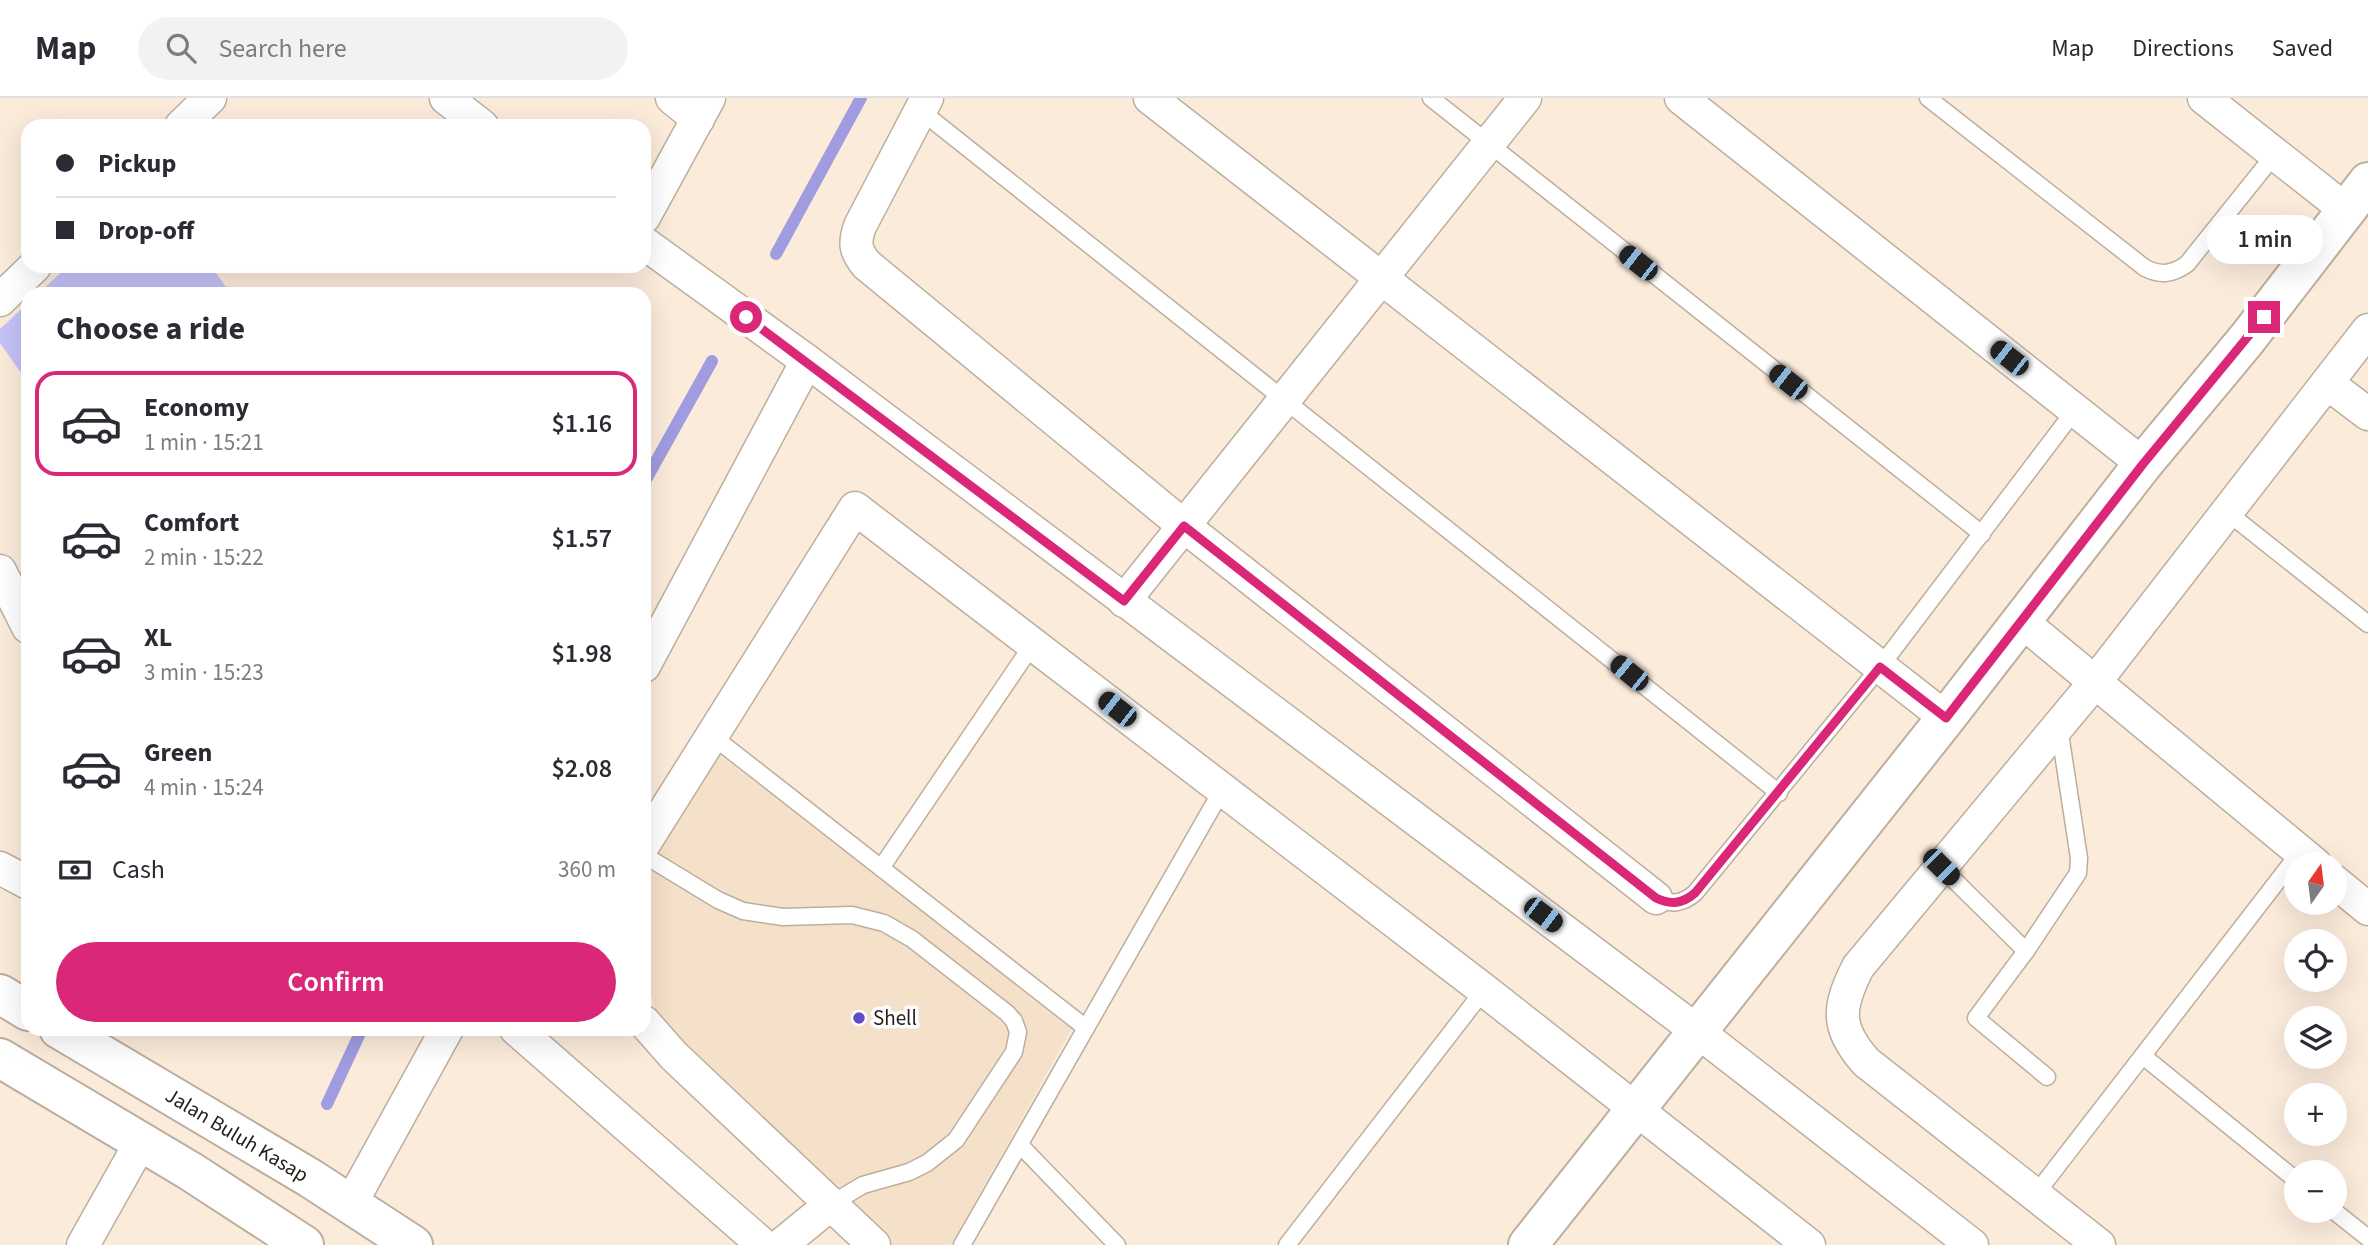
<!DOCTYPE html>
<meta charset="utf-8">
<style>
:root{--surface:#fff;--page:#f2f2f3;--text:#2b2b33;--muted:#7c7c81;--line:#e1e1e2;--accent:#db2777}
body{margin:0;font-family:"Source Sans 3",sans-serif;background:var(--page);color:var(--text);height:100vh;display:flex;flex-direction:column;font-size:26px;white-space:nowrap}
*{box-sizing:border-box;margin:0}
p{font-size:23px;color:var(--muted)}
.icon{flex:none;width:38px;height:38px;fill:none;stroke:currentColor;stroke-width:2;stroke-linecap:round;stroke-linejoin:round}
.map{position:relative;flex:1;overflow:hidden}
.sheet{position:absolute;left:21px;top:189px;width:630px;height:749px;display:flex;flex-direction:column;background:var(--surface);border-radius:21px;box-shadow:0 7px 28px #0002}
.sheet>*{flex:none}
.banner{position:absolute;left:21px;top:21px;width:630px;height:154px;border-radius:21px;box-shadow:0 7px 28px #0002;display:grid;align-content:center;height:154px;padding:0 35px;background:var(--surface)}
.needle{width:46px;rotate:14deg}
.tools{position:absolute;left:2284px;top:754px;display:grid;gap:14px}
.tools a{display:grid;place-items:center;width:63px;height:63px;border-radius:50%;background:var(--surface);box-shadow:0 7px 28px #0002;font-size:35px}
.end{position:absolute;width:32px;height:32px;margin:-16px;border:9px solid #db2777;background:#fff;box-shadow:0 0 0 4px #fff}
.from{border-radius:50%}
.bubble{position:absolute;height:49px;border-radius:24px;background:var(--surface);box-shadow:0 7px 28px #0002;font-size:23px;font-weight:600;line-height:49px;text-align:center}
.car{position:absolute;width:21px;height:42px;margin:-21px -10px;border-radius:9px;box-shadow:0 0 5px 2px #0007;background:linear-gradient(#222 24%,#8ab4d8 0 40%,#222 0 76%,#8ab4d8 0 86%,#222 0)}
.banner b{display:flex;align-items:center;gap:24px;height:66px;font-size:26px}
.banner b+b{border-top:2px solid var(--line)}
.banner i{width:18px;height:18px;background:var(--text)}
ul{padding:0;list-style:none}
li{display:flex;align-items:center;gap:21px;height:105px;margin:0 14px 10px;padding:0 21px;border:4px solid transparent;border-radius:21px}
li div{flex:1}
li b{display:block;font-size:26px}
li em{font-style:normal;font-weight:600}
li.on{border-color:var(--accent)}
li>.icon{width:63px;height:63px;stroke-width:1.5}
h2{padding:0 35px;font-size:32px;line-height:84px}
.pay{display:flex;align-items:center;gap:18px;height:77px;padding:0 35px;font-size:26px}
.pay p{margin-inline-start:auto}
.primary-button{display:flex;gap:14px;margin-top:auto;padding:14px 35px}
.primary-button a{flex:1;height:80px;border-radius:42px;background:var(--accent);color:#fff;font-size:28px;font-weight:600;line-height:80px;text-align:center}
header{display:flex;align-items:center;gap:42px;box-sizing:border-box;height:98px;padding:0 35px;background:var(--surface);border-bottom:2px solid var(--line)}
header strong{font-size:33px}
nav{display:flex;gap:38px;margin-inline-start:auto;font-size:24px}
.search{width:490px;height:63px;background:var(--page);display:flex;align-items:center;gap:18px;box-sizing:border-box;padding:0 24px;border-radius:38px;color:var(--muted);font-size:26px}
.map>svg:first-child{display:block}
.built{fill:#f5e0c9}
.green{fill:#c4c2f8}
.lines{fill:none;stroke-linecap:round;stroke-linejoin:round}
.stream{stroke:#a09cdf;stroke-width:12}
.lane-casing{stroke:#bdae9e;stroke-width:19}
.street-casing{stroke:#bdae9e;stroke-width:35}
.secondary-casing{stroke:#bdae9e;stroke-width:42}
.highway-casing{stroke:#bdae9e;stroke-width:42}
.lane{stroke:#fff;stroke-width:16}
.street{stroke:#fff;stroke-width:32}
.secondary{stroke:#fff;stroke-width:38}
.highway{stroke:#fff;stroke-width:38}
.route{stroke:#db2777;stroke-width:9}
.poi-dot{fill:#614cc5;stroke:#fff;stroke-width:2.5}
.labels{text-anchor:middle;stroke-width:7;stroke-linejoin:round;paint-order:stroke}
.poi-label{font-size:21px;fill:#241e18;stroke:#fff;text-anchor:start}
.street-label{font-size:21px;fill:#241e18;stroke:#fff}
</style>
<header>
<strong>Map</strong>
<div class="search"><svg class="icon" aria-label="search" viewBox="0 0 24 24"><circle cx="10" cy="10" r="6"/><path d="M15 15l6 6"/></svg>Search here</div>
<nav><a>Map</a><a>Directions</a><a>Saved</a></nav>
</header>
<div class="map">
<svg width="2368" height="1147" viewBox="0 0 2368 1147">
<rect width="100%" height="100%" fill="#fbebdb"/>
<!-- built -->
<polygon class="built" points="716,654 1072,930 951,1147 891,1147 692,956 657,915 644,875 644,800 649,776 656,750"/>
<!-- green -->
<g class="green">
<polygon points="68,168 211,168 231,196 38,196"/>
<polygon points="28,205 28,285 0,245 0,231"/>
</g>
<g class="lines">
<!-- stream -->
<g class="stream">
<polyline points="776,156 861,0"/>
<polyline points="644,385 712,263"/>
<polyline points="327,1006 362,931"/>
</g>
<!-- lane casing -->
<g class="lane-casing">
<g id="lane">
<polyline points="1431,0 1982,436"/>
<path d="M1928,0L2145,170C2161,178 2173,176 2187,166L2275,56"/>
<polyline points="921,13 1779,695"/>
<polyline points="2227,414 2368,526"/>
<polyline points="711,637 1086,930"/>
<polyline points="644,757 718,802 743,813 783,819 852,817 884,825 912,841 1007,915 1014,923 1018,934 1014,954 956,1042 927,1065 909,1074 863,1087 831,1106"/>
<polyline points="1941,769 2026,853"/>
<polyline points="881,770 1033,546"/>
<path d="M1656,800C1671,807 1682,806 1695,795L1880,569L2075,312"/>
<polyline points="2143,958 2296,1082"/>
<polyline points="2047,979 1976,920 2026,853 2078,775 2079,760 2059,629"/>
<polyline points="1020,1047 1117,1147"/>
<polyline points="2035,1097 2300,754"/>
<polyline points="2334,1113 2368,1140"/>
<polyline points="962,1147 1222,692"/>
<polyline points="1287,1147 1484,892"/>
</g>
</g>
<!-- street casing -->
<g class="street-casing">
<g id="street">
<polyline points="446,0 482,28"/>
<polyline points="672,0 698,21"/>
<path d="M927,0L860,128C854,145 855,153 867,167L1184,428L1656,800"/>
<polyline points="1150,0 1946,620"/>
<polyline points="1681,0 2143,366"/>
<polyline points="2204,0 2346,112"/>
<polyline points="181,28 210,0"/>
<polyline points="644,119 709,0"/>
<polyline points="644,145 807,263 1697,933 1972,1147"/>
<polyline points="0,202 35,168"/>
<polyline points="2327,285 2368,316"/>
<polyline points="0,473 28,529"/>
<polyline points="1124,503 1525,0"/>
<polyline points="2020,522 2315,766"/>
<polyline points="644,568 807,263"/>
<polyline points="644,746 855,410 1484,892 1809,1147"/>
<polyline points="0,770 28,785"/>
<polyline points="2334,783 2368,811"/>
<polyline points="644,924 674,958 874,1147"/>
<polyline points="516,931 763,1147"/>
<polyline points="350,1107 447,931"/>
<polyline points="83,1147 141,1044"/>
<polyline points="781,1147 831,1106"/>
<path d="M2099,1147L1866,964C1835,929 1838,909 1858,869L2095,584L2368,232"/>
</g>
</g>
<!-- secondary casing -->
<g class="secondary-casing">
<polyline id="secondary" points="1528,1147 1946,620 2143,366 2247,241 2368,84"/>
</g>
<!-- highway casing -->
<g class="highway-casing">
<g id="highway">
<polyline points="0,896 28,913"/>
<polyline points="59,931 310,1080 413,1147"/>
<polyline points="0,960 190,1073 304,1147"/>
</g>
</g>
<!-- lane -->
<use href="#lane" class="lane"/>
<!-- street -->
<use href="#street" class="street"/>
<!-- secondary -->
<use href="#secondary" class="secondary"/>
<!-- highway -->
<use href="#highway" class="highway"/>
</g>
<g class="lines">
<!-- route -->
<path class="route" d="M746,219L1124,503L1184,428L1656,800C1671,807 1682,806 1695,795L1880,569L1946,620L2143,366L2264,219"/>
</g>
<!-- markers -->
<circle class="poi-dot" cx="859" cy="920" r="7"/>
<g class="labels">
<!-- poi labels -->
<g class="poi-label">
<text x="873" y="927">Shell</text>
</g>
<!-- street labels -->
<g class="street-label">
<text transform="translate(237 1037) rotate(31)" y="7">Jalan Buluh Kasap</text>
</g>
</g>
</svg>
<div class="tools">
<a><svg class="needle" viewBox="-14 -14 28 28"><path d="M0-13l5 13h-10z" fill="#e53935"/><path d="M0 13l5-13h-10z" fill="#7c7c81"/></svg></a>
<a><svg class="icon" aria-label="locate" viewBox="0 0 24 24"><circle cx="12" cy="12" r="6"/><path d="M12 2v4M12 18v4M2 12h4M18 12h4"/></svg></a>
<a><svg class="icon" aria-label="layers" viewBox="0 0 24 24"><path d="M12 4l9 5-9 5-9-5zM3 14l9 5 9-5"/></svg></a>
<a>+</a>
<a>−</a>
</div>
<i class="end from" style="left:746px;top:219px"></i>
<i class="end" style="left:2264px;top:219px"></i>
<div class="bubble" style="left:2207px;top:117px;width:116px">1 min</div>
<i class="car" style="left:1638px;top:165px;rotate:308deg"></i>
<i class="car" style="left:2009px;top:260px;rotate:308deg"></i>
<i class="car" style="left:1788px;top:284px;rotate:308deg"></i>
<i class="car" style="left:1629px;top:575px;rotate:309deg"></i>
<i class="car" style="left:1117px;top:611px;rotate:308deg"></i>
<i class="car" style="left:1941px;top:769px;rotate:135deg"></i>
<i class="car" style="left:1543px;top:817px;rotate:127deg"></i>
<div class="banner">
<b><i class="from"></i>Pickup</b>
<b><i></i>Drop-off</b>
</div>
<section class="sheet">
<h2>Choose a ride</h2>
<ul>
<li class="on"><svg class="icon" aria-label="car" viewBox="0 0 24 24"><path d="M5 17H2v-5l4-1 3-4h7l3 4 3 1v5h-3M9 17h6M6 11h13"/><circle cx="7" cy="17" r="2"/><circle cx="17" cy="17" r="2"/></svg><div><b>Economy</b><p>1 min · 15:21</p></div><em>$1.16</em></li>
<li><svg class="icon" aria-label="car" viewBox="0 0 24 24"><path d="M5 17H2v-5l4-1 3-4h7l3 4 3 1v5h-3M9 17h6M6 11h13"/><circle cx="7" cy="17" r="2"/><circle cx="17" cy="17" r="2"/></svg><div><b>Comfort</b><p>2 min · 15:22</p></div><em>$1.57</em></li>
<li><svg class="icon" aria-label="car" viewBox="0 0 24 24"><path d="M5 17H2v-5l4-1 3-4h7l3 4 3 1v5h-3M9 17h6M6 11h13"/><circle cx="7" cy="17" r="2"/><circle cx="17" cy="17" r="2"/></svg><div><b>XL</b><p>3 min · 15:23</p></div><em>$1.98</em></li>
<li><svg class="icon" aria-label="car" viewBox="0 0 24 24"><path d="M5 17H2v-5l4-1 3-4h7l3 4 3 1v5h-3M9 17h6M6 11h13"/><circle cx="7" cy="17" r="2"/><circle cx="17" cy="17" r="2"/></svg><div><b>Green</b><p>4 min · 15:24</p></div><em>$2.08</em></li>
</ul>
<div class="pay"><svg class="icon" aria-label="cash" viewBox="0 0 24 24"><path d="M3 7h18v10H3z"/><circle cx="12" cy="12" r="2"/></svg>Cash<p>360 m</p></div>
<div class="primary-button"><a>Confirm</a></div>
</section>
</div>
